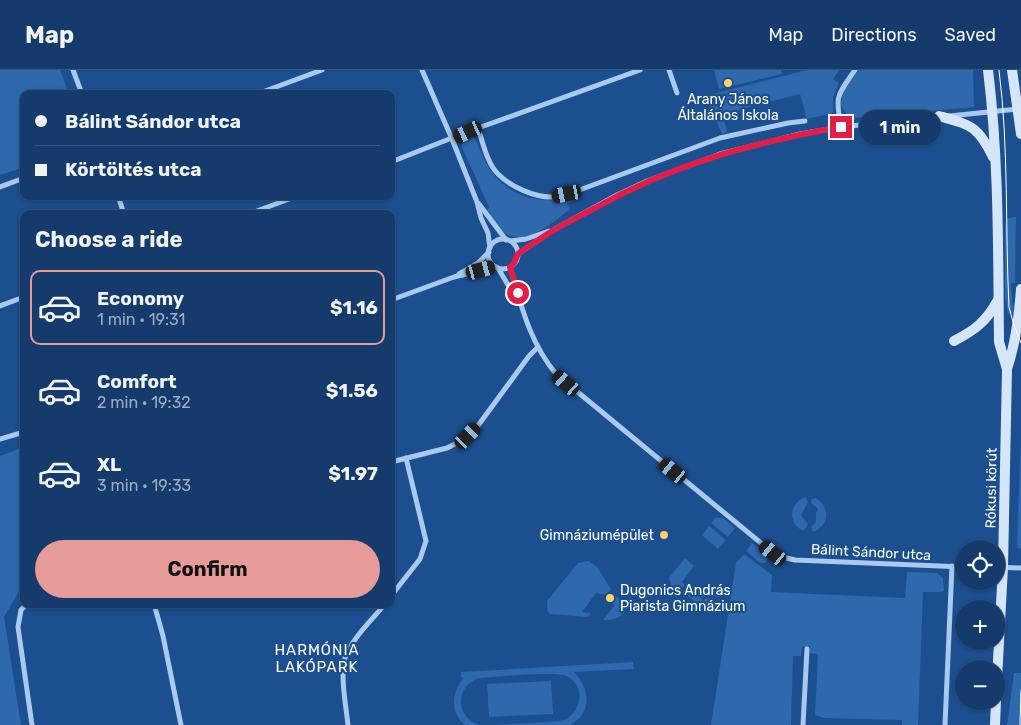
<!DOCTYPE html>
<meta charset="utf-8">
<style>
:root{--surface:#143b6b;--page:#214673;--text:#f1f3f6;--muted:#9dadc1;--line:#33557e;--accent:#e69b98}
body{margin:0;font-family:Rubik,sans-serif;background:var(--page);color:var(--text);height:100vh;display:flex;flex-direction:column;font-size:19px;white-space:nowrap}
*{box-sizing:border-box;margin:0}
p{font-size:16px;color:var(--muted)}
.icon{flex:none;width:28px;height:28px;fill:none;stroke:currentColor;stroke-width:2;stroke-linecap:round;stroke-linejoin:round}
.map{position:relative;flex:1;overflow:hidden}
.panel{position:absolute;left:20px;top:140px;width:375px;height:398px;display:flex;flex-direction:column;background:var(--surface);border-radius:10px;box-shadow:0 1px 4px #0004,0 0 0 1px var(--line)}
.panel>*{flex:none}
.guide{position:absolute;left:20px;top:20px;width:375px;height:110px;border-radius:10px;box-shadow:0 1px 4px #0004,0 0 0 1px var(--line);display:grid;align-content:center;height:110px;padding:0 15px;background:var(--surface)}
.tools{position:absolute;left:955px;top:470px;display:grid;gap:10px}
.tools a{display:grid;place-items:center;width:50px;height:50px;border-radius:50%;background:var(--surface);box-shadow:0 1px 4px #0004,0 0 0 1px var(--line);font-size:25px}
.end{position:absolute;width:22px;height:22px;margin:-11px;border:6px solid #e11d48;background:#fff;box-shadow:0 0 0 2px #fff}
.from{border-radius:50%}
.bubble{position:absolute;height:35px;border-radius:18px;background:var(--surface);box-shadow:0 1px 4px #0004,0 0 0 1px var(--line);font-size:16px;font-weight:700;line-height:35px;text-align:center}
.car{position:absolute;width:15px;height:30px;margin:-15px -8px;border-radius:6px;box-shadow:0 0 4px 1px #0007;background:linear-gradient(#222 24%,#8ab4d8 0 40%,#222 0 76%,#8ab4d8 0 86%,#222 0)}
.guide b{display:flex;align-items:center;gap:18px;height:48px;font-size:19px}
.guide b+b{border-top:1px solid var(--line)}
.guide i{width:12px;height:12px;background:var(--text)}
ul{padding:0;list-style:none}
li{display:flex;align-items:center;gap:15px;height:75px;margin:0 10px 8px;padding:0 5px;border:2px solid transparent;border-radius:10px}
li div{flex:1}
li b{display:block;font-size:19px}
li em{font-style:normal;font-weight:700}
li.current{border-color:var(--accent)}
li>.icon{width:45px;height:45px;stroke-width:1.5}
h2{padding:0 15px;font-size:22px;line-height:60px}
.button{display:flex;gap:10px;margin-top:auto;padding:10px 15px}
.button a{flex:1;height:58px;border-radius:30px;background:var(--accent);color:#111;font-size:20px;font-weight:700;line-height:58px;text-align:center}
header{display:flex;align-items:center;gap:30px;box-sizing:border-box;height:70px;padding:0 25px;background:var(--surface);border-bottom:1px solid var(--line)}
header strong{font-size:24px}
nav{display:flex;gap:28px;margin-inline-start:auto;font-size:18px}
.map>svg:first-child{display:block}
.green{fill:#2e69ad}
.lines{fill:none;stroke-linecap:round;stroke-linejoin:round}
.street{stroke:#a9c9ee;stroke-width:5}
.secondary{stroke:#d6e6fa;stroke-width:10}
.tram{stroke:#fff;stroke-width:1}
.route{stroke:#e11d48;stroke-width:6}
.poi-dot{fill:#ffd166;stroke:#1b4f8f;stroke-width:2}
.labels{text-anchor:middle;stroke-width:4.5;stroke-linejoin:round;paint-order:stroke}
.poi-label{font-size:14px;fill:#fff;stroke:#1b4f8f}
.street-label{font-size:14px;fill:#fff;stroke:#1b4f8f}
.neighbourhood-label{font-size:15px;letter-spacing:1px;fill:#fff;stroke:#1b4f8f}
</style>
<header>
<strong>Map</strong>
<nav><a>Map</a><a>Directions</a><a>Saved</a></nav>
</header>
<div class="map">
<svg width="1021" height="655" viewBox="0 0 1021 655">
<rect width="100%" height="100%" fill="#1b4f8f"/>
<!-- green -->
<g class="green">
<polygon points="0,0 60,0 69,24 24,24 24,97 0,105"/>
<polygon points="714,0 781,0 782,4 719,19"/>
<polygon points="807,0 839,0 833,9 839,13 833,27 833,43 807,49 800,24 723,44 727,62 722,64 705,26"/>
<path d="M859,0H973L974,37L853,48C828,35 849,15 859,0Z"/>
<path d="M467,66H473C480,77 483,90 491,101C511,129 543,135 574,127L576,129L567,134L570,139C555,151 527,176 506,164C498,160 492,147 487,139L489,137L462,77V71Z"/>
<polygon points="1016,147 1015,213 1011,213 1011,216 1014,243 1008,244 1005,225 1005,156 1007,148"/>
<polygon points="1021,368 1021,478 1019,479 1017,475"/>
<polygon points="24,377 24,519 20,520 4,547 21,655 0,655 0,386"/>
<path d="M806,427L808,432L801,445L808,454L804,461C787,454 789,432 806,427Z"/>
<path d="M816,428C830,437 830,455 813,462L811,457L816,452V443L818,439L811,433L812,429Z"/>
<polygon points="716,447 724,449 735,458 728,467 711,453"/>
<polygon points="709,456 726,470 718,479 702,465"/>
<polygon points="752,473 769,486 765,493 759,492 746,481"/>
<polygon points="744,484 772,505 771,522 905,528 907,502 937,503 943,508 944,521 941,522 923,522 918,655 902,655 902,650 824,648 815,645 818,584 810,583 810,577 802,577 801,586 793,586 791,655 711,655 736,493"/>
<polygon points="685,488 694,496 682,512 685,515 681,519 675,519 671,515 669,508"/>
<polygon points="589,491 597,497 611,519 606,525 596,523 582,542 591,543 588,547 550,544 547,540 547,531 578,493"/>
<polygon points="688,517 704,531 706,528 716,536 709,543 683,522"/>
<path d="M612,527H617L625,535V542C619,549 612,550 603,550L614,536L610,528Z"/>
<path d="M633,592L634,599L574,602C590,619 593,642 570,655H495L562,651C581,644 587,617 567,606C556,601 495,607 479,608C455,616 455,647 479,655H465C450,642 451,622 464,608L461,607V602Z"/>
<polygon points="1014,603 1021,603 1021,655 1007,655"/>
<polygon points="551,611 553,644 489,647 487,614"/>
</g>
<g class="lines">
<!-- street -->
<g class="street">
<polyline points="73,0 82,24"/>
<polyline points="422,0 452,69 477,132 481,148 488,163 490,178"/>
<polyline points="669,0 677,23"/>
<polyline points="257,24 322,0"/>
<path d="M841,57C835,25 837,26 855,0"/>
<path d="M478,58C483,73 487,93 498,104C511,117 534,127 551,127C559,126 567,124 574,122L720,68L788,53L805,51"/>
<polyline points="391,92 467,62 640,0"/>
<polyline points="0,117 24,108"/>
<polyline points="118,126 124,144"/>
<polyline points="479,134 506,170"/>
<polyline points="249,144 297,126"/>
<circle cx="503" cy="184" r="15"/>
<polyline points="511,171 526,169 549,161"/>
<polyline points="518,184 555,159 617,125 647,111 720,84 800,64 841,57 1018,39"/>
<path d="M510,197C521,235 530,274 557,305L773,483L782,487L795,490L964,497"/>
<polyline points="498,198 518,232"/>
<polyline points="459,204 478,193 489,182"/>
<polyline points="391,230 454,207 496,197"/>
<polyline points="0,236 24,227"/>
<polyline points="0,369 24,362"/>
<polyline points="391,392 447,378 465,369 477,357 529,286 537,278"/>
<polyline points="996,497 1021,498"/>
<polyline points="391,526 420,489 426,471 406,388"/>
<polyline points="27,534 21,540 18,557 32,655"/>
<polyline points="154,534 163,566 181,655"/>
<path d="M348,655C346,637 340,604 345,588C352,568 372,550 385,534"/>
<polyline points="803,655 807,579"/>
<polyline points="945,655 952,496"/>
</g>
<!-- secondary -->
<g class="secondary">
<path d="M988,0C999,90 998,182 999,272L1007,299L1003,497L996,628"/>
<polyline points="1012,0 1021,64"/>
<path d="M939,46C971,55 978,56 993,87"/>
<path d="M954,271C975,260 986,252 998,230"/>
<path d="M1007,299C1016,272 1019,247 1021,219"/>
<polyline points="995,655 996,631"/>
</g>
<!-- tram -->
<g class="tram">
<path d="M999,0C1009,79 1005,158 1009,237L1013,252L1021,273"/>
<polyline points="1020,655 1021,620"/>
</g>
</g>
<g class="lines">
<!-- route -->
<path class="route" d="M518,223L510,197C516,193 515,189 518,184C519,182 539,170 543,167C559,156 576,148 593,139C673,94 751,73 841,57"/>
</g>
<!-- markers -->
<g class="poi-dot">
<circle cx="728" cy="13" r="5"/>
<circle cx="664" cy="465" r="5"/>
<circle cx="610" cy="528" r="5"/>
</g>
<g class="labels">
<!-- poi labels -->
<g class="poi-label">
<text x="728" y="34">Arany János<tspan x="728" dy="16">Általános Iskola</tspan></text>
<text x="654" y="470" text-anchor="end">Gimnáziumépület</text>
<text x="620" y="525" text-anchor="start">Dugonics András<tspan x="620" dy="16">Piarista Gimnázium</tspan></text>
</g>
<!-- street labels -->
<g class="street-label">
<text transform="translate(991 418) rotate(-89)" y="5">Rókusi körút</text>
<text transform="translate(871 482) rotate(3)" y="5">Bálint Sándor utca</text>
</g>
<!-- neighbourhood labels -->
<g class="neighbourhood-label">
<text x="317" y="585">HARMÓNIA<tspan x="317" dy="17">LAKÓPARK</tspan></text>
</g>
</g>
</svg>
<div class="tools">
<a><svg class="icon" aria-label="locate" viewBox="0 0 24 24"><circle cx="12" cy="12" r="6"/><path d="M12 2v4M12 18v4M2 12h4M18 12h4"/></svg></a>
<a>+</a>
<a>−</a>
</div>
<i class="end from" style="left:518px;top:223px"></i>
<i class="end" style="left:841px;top:57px"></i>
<div class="bubble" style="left:859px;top:40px;width:82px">1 min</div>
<i class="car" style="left:468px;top:62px;rotate:245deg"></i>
<i class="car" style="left:567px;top:124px;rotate:259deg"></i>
<i class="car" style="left:481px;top:200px;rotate:75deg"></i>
<i class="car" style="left:566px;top:313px;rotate:311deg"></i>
<i class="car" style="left:468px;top:366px;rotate:44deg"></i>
<i class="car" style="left:673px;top:401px;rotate:309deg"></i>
<i class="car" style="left:773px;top:483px;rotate:309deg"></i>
<div class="guide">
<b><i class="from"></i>Bálint Sándor utca</b>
<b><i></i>Körtöltés utca</b>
</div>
<section class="panel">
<h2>Choose a ride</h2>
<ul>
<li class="current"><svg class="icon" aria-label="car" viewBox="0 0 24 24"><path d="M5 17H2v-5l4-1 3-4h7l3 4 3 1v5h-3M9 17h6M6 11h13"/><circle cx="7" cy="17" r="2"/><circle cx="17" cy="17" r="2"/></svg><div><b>Economy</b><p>1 min · 19:31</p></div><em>$1.16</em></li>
<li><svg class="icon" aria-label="car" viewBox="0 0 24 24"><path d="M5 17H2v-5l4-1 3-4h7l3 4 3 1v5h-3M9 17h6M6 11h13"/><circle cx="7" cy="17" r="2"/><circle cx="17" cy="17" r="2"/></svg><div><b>Comfort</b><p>2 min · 19:32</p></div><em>$1.56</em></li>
<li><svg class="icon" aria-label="car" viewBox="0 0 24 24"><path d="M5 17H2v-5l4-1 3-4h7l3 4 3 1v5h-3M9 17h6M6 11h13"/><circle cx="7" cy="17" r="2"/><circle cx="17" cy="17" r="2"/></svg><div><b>XL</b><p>3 min · 19:33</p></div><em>$1.97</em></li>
</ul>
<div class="button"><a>Confirm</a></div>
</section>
</div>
